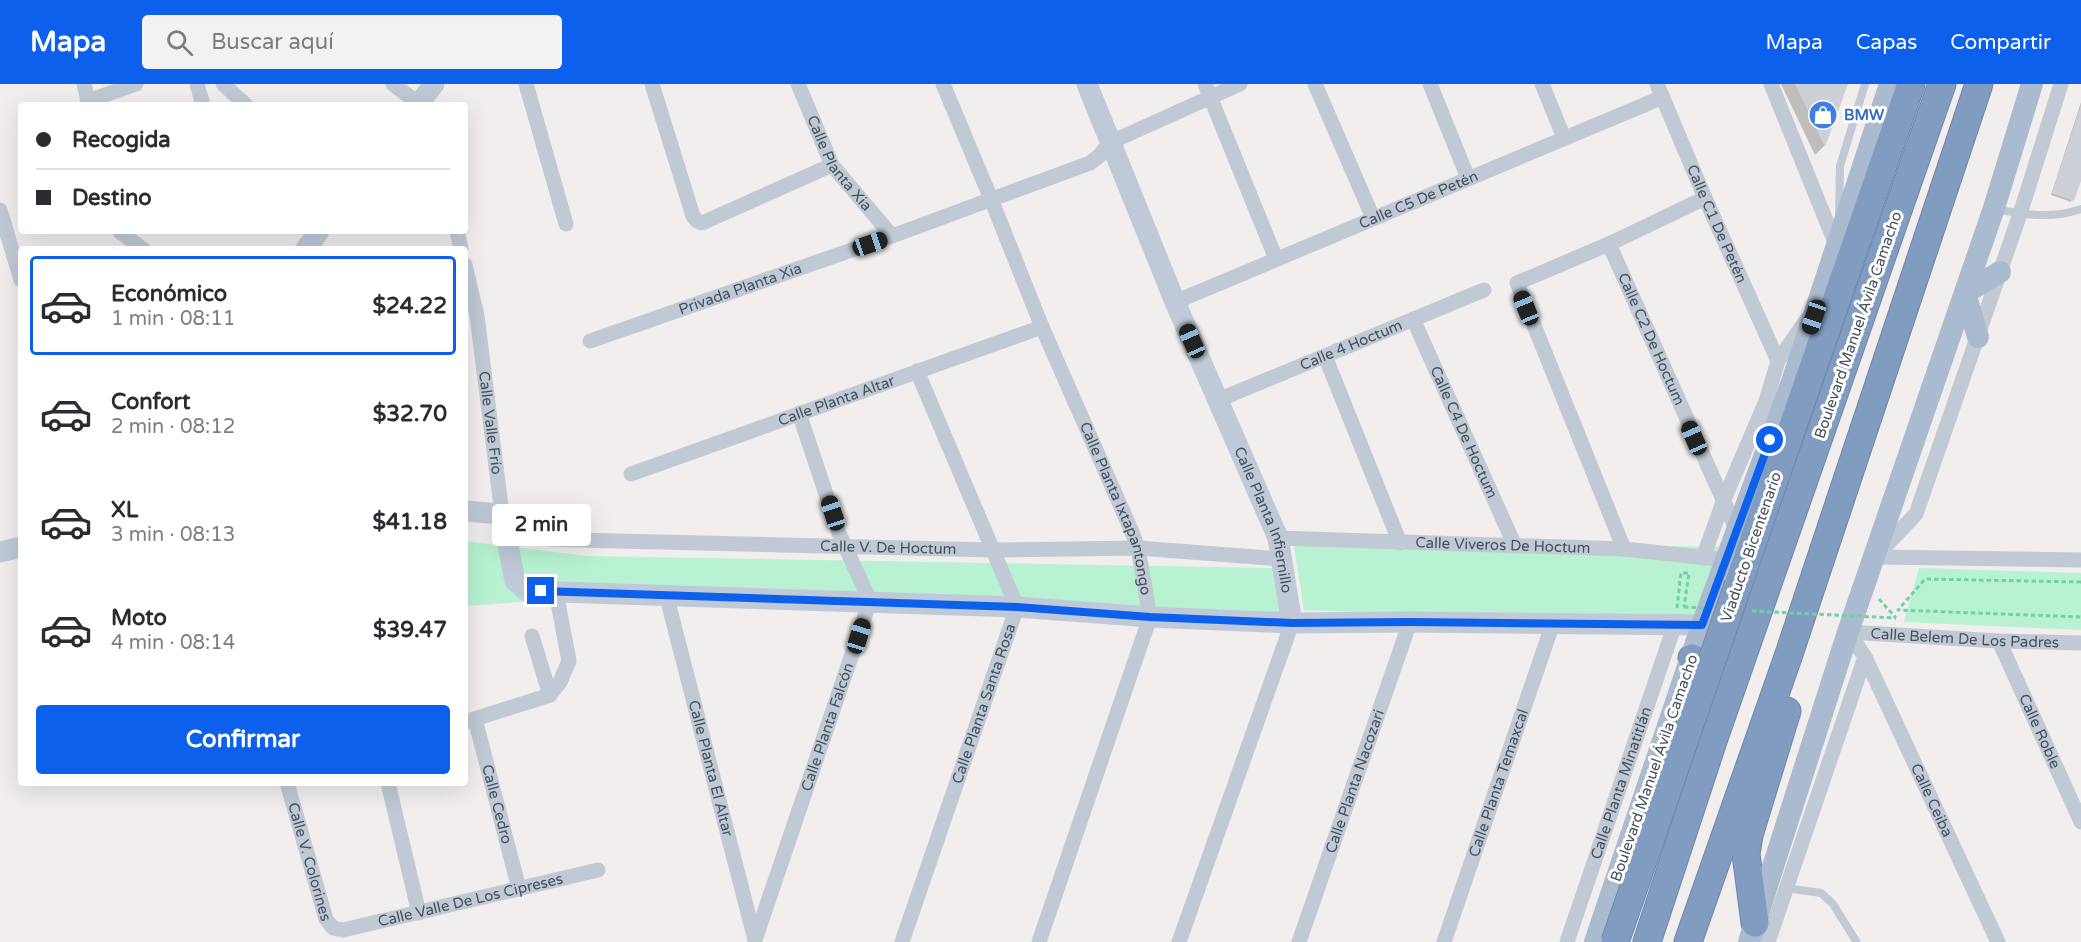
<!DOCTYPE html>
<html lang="es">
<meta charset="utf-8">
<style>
:root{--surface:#fff;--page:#f2f2f3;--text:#2b2b33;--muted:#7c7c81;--line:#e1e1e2;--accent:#0c60ec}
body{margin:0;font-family:"Varela Round",sans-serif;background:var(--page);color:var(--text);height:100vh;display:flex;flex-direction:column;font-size:22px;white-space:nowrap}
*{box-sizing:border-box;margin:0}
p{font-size:20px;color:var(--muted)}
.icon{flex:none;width:33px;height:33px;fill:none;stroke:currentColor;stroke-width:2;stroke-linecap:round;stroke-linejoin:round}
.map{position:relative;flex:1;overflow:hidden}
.drawer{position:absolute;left:18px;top:162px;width:450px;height:540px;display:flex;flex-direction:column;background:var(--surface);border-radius:6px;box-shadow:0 6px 24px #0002}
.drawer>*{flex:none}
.banner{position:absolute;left:18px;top:18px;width:450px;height:132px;border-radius:6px;box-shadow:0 6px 24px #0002;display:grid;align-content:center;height:132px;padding:0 18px;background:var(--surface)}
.end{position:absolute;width:27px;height:27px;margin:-14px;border:8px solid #0c60ec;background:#fff;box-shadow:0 0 0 3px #fff}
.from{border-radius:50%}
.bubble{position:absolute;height:42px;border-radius:6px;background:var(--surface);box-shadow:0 6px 24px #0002;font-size:20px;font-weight:700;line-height:42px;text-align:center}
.car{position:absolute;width:18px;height:36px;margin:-18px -9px;border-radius:8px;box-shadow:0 0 4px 2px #0007;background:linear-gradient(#222 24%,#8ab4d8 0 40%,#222 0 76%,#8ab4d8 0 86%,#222 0)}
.banner b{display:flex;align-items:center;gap:21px;height:57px;font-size:22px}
.banner b+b{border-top:2px solid var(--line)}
.banner i{width:15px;height:15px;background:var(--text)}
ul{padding:10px 0 0;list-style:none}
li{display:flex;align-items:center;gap:18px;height:99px;margin:0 12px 9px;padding:0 6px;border:3px solid transparent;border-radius:6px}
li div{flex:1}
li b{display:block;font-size:22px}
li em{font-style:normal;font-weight:700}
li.on{border-color:var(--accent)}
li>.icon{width:54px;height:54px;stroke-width:1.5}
.action{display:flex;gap:12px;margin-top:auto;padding:12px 18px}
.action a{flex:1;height:69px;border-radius:6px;background:var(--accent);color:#fff;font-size:24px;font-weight:700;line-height:69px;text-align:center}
header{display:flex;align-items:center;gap:36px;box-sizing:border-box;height:84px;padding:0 30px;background:var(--accent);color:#fff}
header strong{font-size:28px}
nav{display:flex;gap:33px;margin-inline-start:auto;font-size:21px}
.search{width:420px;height:54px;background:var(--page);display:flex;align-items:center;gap:15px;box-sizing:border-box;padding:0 21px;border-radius:6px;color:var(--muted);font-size:22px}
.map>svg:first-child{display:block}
.green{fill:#b8f2d2}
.shadow{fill:#0003}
.building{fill:#cccfd6}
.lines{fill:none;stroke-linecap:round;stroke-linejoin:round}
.highway-casing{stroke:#6d87ac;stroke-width:29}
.path{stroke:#6ed2a7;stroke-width:3;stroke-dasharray:4.5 3;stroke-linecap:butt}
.lane{stroke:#c0c9d4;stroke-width:8}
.street{stroke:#c0c9d4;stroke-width:15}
.secondary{stroke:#bfc9d8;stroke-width:21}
.primary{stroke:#abbbcf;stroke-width:22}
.highway{stroke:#829cc1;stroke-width:27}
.highway-bridge-casing{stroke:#6d87ac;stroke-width:29;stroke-linecap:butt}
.path-bridge{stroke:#6ed2a7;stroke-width:3;stroke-dasharray:4.5 3;stroke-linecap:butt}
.highway-bridge{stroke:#829cc1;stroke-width:27}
.route{stroke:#0c60ec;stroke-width:8}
.labels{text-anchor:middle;stroke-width:6;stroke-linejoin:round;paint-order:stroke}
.shop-label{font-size:15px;font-weight:bold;fill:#366cbe;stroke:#fff;text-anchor:start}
.street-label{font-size:15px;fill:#45505d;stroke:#fff}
</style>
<header>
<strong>Mapa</strong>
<div class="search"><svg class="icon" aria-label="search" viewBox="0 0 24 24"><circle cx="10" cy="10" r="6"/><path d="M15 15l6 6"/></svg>Buscar aquí</div>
<nav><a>Mapa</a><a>Capas</a><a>Compartir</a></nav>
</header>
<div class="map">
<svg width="2081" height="858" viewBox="0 0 2081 858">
<rect width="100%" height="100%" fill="#f1eeed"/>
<!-- green -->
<g class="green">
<polygon points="1293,456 1731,463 1702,541 1304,526"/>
<polygon points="465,457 587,472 1275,484 1284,540 611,512 465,522"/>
<polygon points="1919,484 2081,489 2081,546 1904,538"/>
</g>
<!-- shadow -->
<g class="shadow">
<polygon points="1781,0 1846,0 1824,62 1815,71"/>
<polygon points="2081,18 2081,92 2071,118 2051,111"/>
</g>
<!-- building -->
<g class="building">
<polygon points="1795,0 1848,0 1825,63"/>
<polygon points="2081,21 2081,97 2074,117 2052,109"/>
</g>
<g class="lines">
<!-- highway casing -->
<g class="highway-casing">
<g id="highway">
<polyline points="1738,501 1911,0"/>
<polyline points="1692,574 1703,619"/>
<polyline points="1755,839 1746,770 1749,751 1787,627"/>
<polyline points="1647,858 1713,657 1942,0"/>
<polyline points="1688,858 1788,573 1979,0"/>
</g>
</g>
<!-- path -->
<g class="path">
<polyline points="2081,498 1925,495 1898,526 2081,533"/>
<polyline points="1879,515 1896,534"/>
<polyline points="1677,524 1681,489 1689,489 1684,523"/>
</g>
<!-- lane -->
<g class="lane">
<path d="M1995,125C2025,131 2052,135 2081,125"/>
<polyline points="1839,130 1840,82 1865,0"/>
<polyline points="1786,804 1821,809 1833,820 1856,857"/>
</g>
<!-- street -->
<g class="street">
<polyline points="84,0 89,21"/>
<polyline points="197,0 203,21"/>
<polyline points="223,0 246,21"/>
<polyline points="393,0 419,20"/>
<polyline points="526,0 566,140"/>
<polyline points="652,0 693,132 697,137 702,139 832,81"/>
<path id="s1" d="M798,0L832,81L892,152"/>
<path id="s2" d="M943,0L991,115L1042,243L1132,448L1138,464L1150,533L1039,858"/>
<polyline points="1205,0 1276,175"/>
<polyline points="1315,0 1373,134"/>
<polyline points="1430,0 1468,94"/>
<polyline points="1542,0 1564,54"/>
<path id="s3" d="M1657,0L1705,114L1778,277"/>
<polyline points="1771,0 1836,161"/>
<polyline points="88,17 136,0"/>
<polyline points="0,126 21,196"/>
<polyline points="457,147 461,165"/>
<polyline points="120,148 143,165"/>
<path id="s4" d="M1609,160L1737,447"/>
<path id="s5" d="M465,181L477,232L502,430L525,449L550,455L576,456L992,466L1138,464L1282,475"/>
<path id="s6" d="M1175,218L1663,13"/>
<path id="s7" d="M1413,235L1515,462"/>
<path id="s8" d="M590,257L892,152L1090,79L1099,72L1111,58L1240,0"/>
<polyline points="1325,272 1400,459"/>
<path id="s9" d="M1218,316L1484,206"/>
<path id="s10" d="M631,390L1042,243"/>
<path id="s11" d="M1278,454L1624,465L1727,476"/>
<polyline points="1624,465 1517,199 1609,160 1705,114"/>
<polyline points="1878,470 1916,430 2020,130 2061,0"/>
<polyline points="1875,473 2081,476"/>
<polyline points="1703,474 1723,418 1766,317 1778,277 1807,235"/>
<path id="s12" d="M666,510L755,856"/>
<path id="s13" d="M1848,548L1999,557L2081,559"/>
<polyline points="532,552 550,611"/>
<path id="s14" d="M1999,557L2081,738"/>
<path id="s15" d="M1865,573L1998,858"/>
<path id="s16" d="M475,635L519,805"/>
<polyline points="465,638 550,611 560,598 569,577 556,508"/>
<path id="s17" d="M287,699L326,835L333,844L343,846L598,786"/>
<polyline points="388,699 419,829"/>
<path id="s18" d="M755,856L870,517L839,449L799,329"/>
<path id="s19" d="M902,858L1017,523L917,287"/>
<polyline points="1179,858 1292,539"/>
<path id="s20" d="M1299,858L1410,538"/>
<path id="s21" d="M1444,858L1553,539"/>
<path id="s22" d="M1567,858L1675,540"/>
<polyline points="1768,858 1865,573 1848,548"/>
</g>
<!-- secondary -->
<g class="secondary">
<path id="s23" d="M1087,0L1175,218L1278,454L1292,539"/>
<polyline points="418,21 434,0"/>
<polyline points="306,165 319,147"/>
<polyline points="465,427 502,430 515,497 527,507 1017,523 1150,533 1292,539 1410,538 1702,541"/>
<polyline points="0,468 21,463"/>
</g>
<!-- primary -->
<g class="primary">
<polyline points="1978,253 1965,209 2000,188"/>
<polyline points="1595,858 1702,541 1793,295 1890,0"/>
<polyline points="1749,858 1848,548 1994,124 2032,0"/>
</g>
<!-- highway -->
<use href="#highway" class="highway"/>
<!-- highway-bridge casing -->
<g class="highway-bridge-casing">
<polyline id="highway-bridge" points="1615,858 1738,501"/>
</g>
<!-- path-bridge -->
<g class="path-bridge">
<polyline points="1684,523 1706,524"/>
<polyline points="1752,527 1896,534"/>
</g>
<!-- highway-bridge -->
<use href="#highway-bridge" class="highway-bridge"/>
</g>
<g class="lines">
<!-- route -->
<polyline class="route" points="541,507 1017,523 1150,533 1292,539 1410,538 1702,541 1770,356"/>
</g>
<!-- icons -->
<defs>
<g id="shop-disc" transform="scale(1.5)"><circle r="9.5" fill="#3f7fe0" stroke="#fff"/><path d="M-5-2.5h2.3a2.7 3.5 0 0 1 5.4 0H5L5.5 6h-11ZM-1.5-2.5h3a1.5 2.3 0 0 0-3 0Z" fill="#fff"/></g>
</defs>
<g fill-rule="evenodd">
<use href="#shop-disc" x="1823" y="31"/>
</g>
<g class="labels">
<!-- shop labels -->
<g class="shop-label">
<text x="1844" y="36">BMW</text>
</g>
<!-- street labels -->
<g class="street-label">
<text dy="5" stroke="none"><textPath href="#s1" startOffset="90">Calle Planta Xia</textPath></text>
<text dy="5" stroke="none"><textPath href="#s6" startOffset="264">Calle C5 De Petén</textPath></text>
<text dy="5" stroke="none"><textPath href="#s3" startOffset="152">Calle C1 De Petén</textPath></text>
<text dy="5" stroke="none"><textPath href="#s8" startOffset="159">Privada Planta Xia</textPath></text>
<text transform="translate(1858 241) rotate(-71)" y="5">Boulevard Manuel Ávila Camacho</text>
<text dy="5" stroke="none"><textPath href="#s4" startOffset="104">Calle C2 De Hoctum</textPath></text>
<text dy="5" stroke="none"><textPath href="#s9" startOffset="144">Calle 4 Hoctum</textPath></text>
<text dy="5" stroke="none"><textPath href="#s10" startOffset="218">Calle Planta Altar</textPath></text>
<text dy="5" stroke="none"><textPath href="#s5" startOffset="160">Calle Valle Frío</textPath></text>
<text dy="5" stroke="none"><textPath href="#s7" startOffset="124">Calle C4 De Hoctum</textPath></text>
<text dy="5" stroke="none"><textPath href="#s2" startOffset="459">Calle Planta Ixtapantongo</textPath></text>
<text dy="5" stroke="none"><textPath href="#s23" startOffset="471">Calle Planta Infiernillo</textPath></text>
<text dy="5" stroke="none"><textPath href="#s11" startOffset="225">Calle Viveros De Hoctum</textPath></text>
<text transform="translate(1751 463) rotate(-71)" y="5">Viaducto Bicentenario</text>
<text dy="5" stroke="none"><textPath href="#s5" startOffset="646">Calle V. De Hoctum</textPath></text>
<text dy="5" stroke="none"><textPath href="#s13" startOffset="117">Calle Belem De Los Padres</textPath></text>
<text dy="5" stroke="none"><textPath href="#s19" startOffset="252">Calle Planta Santa Rosa</textPath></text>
<text dy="5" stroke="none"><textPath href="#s18" startOffset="225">Calle Planta Falcón</textPath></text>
<text dy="5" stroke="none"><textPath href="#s14" startOffset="99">Calle Roble</textPath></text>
<text dy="5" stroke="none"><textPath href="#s12" startOffset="180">Calle Planta El Altar</textPath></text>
<text transform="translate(1654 684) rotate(-71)" y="5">Boulevard Manuel Ávila Camacho</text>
<text dy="5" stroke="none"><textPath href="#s20" startOffset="170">Calle Planta Nacozari</textPath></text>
<text dy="5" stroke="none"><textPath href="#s21" startOffset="168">Calle Planta Temaxcal</textPath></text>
<text dy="5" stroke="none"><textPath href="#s22" startOffset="168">Calle Planta Minatitlán</textPath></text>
<text dy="5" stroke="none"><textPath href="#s15" startOffset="158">Calle Ceiba</textPath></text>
<text dy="5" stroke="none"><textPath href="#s16" startOffset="88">Calle Cedro</textPath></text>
<text dy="5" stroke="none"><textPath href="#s17" startOffset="82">Calle V. Colorines</textPath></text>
<text dy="5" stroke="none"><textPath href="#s17" startOffset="294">Calle Valle De Los Cipreses</textPath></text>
</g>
</g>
</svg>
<i class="end from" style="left:1770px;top:356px"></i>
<i class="end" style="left:541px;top:507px"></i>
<div class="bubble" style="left:492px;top:420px;width:99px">2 min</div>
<i class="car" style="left:870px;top:160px;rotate:71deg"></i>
<i class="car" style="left:1526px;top:224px;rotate:338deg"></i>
<i class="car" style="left:1814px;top:233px;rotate:199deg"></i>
<i class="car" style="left:1192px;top:257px;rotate:336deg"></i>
<i class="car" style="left:1694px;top:354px;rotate:336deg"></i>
<i class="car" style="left:833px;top:429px;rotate:342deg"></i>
<i class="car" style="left:859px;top:552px;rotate:17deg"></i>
<div class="banner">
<b><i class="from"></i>Recogida</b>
<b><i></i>Destino</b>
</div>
<section class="drawer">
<ul>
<li class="on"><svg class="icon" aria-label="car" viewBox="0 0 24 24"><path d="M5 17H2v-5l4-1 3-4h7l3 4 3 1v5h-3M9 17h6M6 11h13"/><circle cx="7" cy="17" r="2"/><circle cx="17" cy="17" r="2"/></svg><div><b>Económico</b><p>1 min · 08:11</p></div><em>$24.22</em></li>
<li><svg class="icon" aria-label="car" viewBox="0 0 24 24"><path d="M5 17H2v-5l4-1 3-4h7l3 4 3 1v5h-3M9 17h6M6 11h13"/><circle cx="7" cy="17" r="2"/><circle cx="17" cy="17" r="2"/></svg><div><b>Confort</b><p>2 min · 08:12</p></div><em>$32.70</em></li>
<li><svg class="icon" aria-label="car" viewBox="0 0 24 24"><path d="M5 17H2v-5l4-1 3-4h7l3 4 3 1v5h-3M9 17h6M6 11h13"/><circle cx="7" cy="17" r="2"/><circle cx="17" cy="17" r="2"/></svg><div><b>XL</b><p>3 min · 08:13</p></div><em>$41.18</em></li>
<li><svg class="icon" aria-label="car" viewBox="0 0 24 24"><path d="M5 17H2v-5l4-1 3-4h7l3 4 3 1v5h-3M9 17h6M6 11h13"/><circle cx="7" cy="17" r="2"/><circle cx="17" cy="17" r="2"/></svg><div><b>Moto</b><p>4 min · 08:14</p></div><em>$39.47</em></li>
</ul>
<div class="action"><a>Confirmar</a></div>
</section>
</div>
